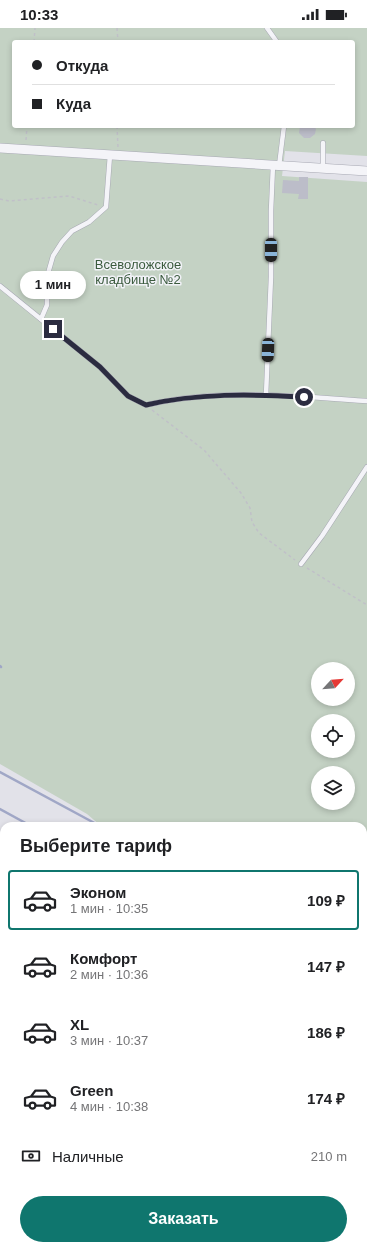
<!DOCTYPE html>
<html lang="ru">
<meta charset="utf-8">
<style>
:root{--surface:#fff;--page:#f2f2f2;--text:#202124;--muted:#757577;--line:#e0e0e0;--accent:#0f766e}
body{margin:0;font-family:Helvetica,sans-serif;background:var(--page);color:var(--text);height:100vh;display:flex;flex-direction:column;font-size:15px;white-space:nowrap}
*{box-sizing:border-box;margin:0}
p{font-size:13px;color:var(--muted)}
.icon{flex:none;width:22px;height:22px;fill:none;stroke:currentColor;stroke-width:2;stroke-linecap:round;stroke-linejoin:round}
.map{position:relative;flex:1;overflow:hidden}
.details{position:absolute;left:0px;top:794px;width:367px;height:428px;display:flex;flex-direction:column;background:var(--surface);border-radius:12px 12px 0 0;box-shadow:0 2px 6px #0003}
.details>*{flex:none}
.hud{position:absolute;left:12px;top:12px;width:343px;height:88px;border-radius:4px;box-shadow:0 2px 6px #0003;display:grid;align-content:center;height:88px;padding:0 20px;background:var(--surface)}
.needle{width:26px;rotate:64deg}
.buttons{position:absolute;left:311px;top:634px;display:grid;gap:8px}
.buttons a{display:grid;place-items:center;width:44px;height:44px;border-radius:50%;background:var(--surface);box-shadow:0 2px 6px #0003;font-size:20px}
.end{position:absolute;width:18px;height:18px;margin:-9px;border:5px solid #2b2c40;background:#fff;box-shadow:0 0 0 2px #fff}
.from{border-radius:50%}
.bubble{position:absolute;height:28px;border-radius:14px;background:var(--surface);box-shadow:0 2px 6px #0003;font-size:13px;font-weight:600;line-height:28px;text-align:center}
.car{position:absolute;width:12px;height:24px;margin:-12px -6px;border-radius:5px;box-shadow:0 0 3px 1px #0007;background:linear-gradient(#222 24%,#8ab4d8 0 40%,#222 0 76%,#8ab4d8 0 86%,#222 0)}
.hud b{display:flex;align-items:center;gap:14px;height:38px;font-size:15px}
.hud b+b{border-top:1px solid var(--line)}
.hud i{width:10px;height:10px;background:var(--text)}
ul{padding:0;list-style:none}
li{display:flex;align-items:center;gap:12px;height:60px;margin:0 8px 6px;padding:0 12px;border:2px solid transparent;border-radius:4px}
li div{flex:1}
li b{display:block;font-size:15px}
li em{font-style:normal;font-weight:600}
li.current{border-color:var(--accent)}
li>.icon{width:36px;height:36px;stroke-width:1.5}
h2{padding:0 20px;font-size:18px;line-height:48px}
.pay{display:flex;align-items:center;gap:10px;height:44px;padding:0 20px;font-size:15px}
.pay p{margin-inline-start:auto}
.cta{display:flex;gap:8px;margin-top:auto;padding:8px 20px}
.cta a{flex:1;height:46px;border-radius:24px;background:var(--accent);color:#fff;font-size:16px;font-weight:600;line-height:46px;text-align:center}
.status{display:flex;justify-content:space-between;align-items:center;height:28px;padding:0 20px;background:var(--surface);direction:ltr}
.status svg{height:11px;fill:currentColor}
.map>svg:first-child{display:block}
.green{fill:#c4d2c4;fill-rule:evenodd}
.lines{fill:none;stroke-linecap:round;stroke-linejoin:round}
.stream{stroke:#a0a7c6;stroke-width:2.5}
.building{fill:#bcbdc9}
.lane-casing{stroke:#a7a8b3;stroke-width:5.5}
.street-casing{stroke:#a7a8b3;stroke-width:10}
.path{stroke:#c0c0c8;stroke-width:1.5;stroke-dasharray:3 3;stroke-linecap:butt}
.lane{stroke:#f4f4f8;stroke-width:4.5}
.street{stroke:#f4f4f8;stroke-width:9}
.route{stroke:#2b2c40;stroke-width:5}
.labels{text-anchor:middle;stroke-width:3;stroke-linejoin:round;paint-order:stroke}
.park-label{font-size:13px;fill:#3a5a3d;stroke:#f1f2f7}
</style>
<div class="status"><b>10:33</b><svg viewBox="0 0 49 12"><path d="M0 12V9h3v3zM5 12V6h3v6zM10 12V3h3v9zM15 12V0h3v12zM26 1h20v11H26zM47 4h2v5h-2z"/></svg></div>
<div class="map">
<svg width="367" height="1222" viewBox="0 0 367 1222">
<rect width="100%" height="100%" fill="#e2e2e9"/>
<!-- green -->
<g class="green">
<path d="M0,0H367V128L285,123L282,148L367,154V1001L363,998V798H101L87,786L0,736ZM14,14H353V98H14ZM318,641H348V671H318ZM318,693H348V723H318ZM318,745H348V775H318Z"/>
<polygon points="0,864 4,866 4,1218 224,1218 221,1222 0,1222"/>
<polygon points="363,1064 367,1067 367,1222 234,1222 237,1218 363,1218"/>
</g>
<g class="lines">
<!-- stream -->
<g class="stream">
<polyline points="0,638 1,639"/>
<polyline points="0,744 100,798"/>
<polyline points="0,781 31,798"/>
<polyline points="363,831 367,827"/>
<polyline points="0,846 4,848"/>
<polyline points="363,942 367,944"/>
<polyline points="0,962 4,954"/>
<polyline points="363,982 367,979"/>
</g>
</g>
<!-- building -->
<g class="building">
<polygon points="300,98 314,98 316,101 315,106 310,110 304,110 299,105"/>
<polygon points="299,149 308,149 308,171 298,171 299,166 282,165 283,152 299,153"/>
</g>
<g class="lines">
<!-- lane casing -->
<g class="lane-casing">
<g id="lane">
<polyline points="267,0 277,14"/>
<polyline points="323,115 323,140"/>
<polyline points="279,138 284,98"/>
<path d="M0,258L100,339L128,368L146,377C218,360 294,368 367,373"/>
<polyline points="41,291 47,277 47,249 53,228 62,214 72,203 89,194 106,179 110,127"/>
<polyline points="266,367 271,249 271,183 273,137"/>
<polyline points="301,536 322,508 367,439"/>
</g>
</g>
<!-- street casing -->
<g class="street-casing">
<polyline id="street" points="0,120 367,143"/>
</g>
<!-- path -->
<g class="path">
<polyline points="117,0 118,14"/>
<polyline points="34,14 35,0"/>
<polyline points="117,98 118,120"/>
<polyline points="26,112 27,98"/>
<polyline points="0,171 9,173 69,168 98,177"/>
<polyline points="152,382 204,422 241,465 250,480 252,494 259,505 295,532"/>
<polyline points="307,540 367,577"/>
<polyline points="0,843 4,851"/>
<polyline points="363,1051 367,1053"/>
<polyline points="214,1222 217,1218"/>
</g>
<!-- lane -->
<use href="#lane" class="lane"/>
<!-- street -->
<use href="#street" class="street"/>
</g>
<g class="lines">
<!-- route -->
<path class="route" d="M53,301L100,339L128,368L146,377C197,365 251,366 304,369"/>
</g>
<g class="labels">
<!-- park labels -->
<g class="park-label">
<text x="138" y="241">Всеволожское<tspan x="138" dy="15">кладбище №2</tspan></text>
</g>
</g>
</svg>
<div class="buttons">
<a><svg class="needle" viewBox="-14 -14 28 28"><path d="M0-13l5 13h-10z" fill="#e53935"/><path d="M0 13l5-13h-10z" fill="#757577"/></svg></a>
<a><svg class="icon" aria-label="locate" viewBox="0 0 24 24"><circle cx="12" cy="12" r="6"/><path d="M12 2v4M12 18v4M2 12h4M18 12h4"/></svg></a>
<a><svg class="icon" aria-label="layers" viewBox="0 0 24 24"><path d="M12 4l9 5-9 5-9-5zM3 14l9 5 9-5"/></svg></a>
</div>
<i class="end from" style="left:304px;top:369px"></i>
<i class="end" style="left:53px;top:301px"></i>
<div class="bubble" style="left:20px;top:243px;width:66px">1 мин</div>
<i class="car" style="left:271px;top:222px;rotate:180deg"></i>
<i class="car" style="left:268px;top:322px;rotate:182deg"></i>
<div class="hud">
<b><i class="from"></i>Откуда</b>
<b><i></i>Куда</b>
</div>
<section class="details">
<h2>Выберите тариф</h2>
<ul>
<li class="current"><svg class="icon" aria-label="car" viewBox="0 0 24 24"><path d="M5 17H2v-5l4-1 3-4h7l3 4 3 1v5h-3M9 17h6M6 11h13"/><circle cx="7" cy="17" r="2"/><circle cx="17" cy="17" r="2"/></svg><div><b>Эконом</b><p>1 мин · 10:35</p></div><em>109 ₽</em></li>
<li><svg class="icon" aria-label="car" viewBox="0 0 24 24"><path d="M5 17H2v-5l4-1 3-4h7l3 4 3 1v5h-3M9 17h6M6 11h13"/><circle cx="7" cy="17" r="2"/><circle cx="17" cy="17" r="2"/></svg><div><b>Комфорт</b><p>2 мин · 10:36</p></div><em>147 ₽</em></li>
<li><svg class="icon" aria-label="car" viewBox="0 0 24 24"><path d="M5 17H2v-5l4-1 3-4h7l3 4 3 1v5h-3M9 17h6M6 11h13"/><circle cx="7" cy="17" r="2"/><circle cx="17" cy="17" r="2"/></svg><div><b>XL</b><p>3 мин · 10:37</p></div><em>186 ₽</em></li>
<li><svg class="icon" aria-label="car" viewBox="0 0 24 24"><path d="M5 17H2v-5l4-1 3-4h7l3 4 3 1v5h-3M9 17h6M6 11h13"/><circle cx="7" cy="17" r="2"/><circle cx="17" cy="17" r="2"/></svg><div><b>Green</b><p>4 мин · 10:38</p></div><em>174 ₽</em></li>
</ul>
<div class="pay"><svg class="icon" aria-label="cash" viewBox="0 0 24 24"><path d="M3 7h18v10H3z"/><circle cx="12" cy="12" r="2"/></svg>Наличные<p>210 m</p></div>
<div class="cta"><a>Заказать</a></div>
</section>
</div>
